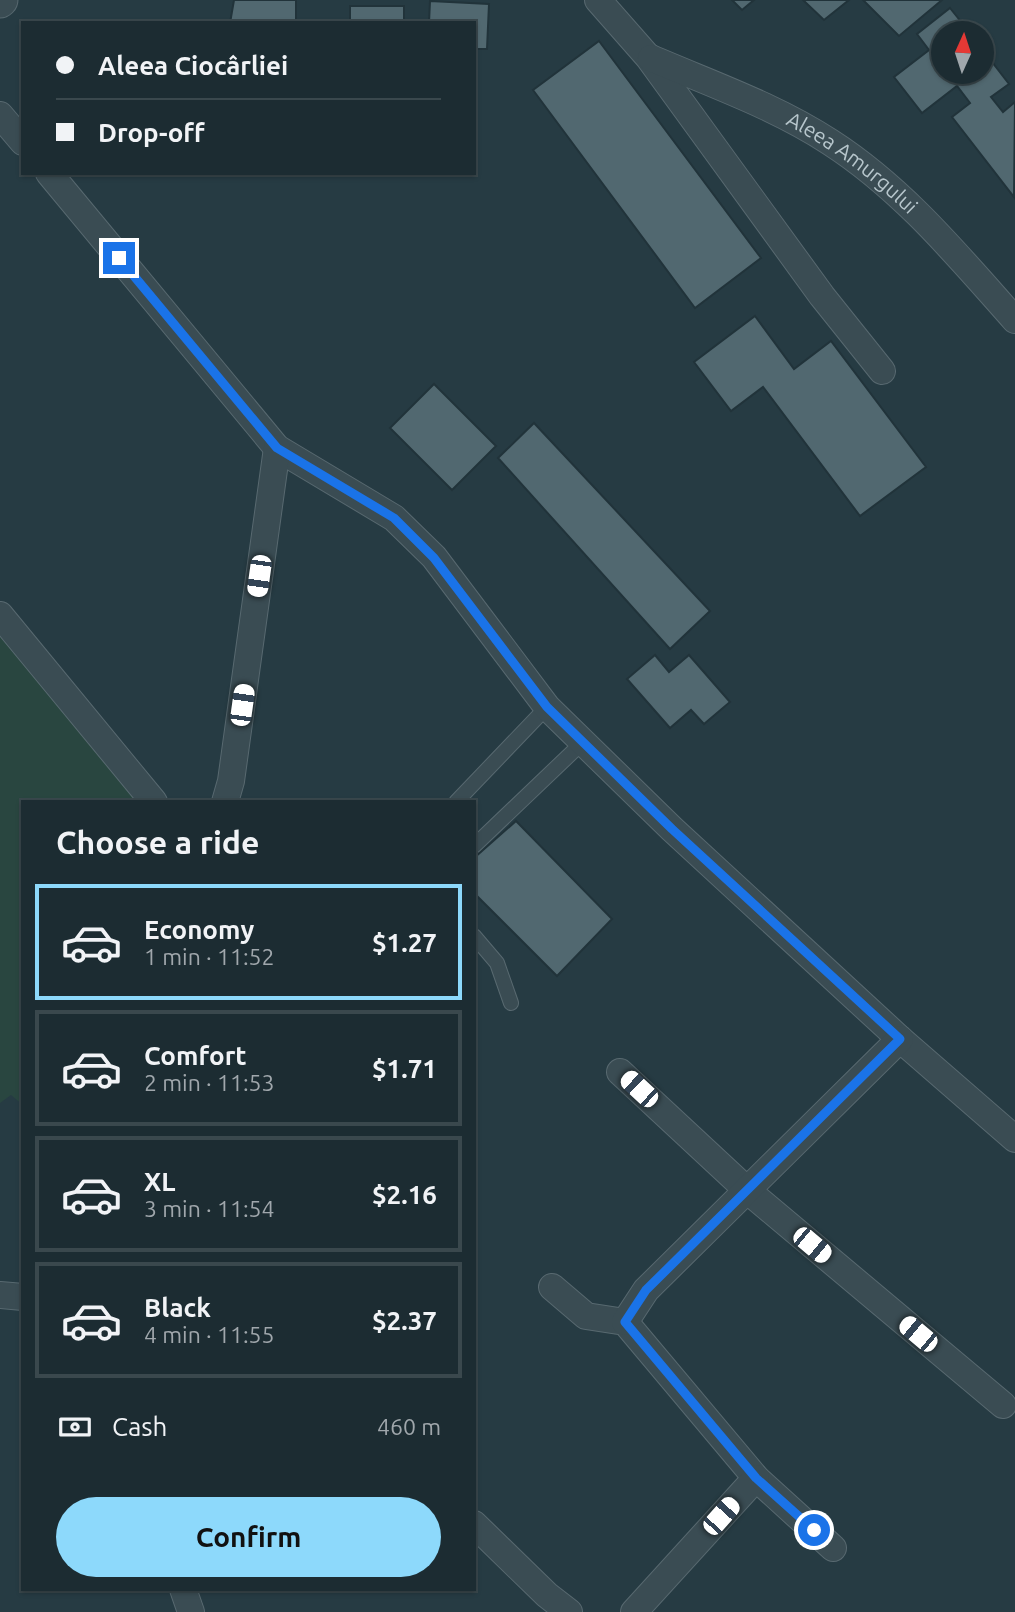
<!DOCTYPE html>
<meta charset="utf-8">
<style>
:root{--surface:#1c2c32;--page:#29383e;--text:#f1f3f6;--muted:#a0a7ac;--line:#3a484d;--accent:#8dd9fb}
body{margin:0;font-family:Ubuntu,sans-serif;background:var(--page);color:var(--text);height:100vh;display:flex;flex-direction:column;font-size:26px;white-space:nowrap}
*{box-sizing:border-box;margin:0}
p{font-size:23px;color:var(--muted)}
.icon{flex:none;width:38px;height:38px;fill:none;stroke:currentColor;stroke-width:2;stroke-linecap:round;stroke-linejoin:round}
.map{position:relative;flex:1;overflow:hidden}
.details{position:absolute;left:21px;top:800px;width:455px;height:791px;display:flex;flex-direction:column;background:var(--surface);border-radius:0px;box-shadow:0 2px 5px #0004,0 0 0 2px var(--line)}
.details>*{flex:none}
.top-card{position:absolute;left:21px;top:21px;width:455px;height:154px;border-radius:0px;box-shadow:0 2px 5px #0004,0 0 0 2px var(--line);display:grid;align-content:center;height:154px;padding:0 35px;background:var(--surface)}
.needle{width:46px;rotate:3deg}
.controls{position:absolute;left:931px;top:21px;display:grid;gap:14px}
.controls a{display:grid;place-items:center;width:63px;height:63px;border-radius:50%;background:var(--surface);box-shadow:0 2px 5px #0004,0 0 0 2px var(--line);font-size:35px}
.end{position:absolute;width:32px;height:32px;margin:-16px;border:9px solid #1a73e8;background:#fff;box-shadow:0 0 0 4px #fff}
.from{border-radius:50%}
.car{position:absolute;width:21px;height:42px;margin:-21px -10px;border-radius:9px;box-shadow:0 0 5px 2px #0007;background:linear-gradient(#fff 24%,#345 0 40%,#fff 0 76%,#345 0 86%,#fff 0)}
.top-card b{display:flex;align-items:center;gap:24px;height:66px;font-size:26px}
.top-card b+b{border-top:2px solid var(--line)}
.top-card i{width:18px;height:18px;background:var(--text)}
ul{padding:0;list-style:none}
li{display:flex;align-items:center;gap:21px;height:116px;margin:0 14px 10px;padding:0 21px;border:4px solid var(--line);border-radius:0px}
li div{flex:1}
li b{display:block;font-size:26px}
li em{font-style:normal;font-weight:600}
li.current{border-color:var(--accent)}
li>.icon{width:63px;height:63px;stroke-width:1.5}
h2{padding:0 35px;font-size:32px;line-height:84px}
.pay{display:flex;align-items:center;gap:18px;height:77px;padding:0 35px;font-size:26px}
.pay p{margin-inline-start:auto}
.primary-button{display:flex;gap:14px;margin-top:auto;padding:14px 35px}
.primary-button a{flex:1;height:80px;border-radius:42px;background:var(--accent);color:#111;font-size:28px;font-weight:600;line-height:80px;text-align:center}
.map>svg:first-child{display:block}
.green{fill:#294640}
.building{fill:#516870;stroke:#21333a;stroke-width:2}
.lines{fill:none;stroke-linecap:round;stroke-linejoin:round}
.service-casing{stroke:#586970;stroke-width:16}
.minor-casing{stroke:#586970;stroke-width:28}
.tertiary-casing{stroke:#586970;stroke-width:35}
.service{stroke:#3a4c53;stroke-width:14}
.minor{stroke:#3a4c53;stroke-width:26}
.tertiary{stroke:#3a4c53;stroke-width:33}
.route{stroke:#1a73e8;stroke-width:9}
.labels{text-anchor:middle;stroke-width:7;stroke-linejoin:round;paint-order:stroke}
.street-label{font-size:21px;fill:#b7c6cc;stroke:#1f3138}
</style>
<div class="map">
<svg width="1015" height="1612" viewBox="0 0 1015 1612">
<rect width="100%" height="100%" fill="#263b43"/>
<!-- green -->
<polygon class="green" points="0,632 140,801 23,802 23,1105 11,1095 0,1103"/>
<!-- building -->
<g class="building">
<polygon points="234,0 296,0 296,23 230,23"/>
<polygon points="732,0 754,0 742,10"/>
<polygon points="803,0 849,0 824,20"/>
<polygon points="863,0 942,0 899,36"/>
<polygon points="430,1 489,4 487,49 474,49 474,23 429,23"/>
<rect x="350" y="6" width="54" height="17"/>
<polygon points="950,8 970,33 943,33 943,72 982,72 982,49 1009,84 991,97 1003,112 1015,102 1014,197 952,117 970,103 957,86 922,113 894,77 929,50 917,34"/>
<polygon points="599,41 761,258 695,308 533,90"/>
<polygon points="755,316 794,369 831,341 926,467 860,516 763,387 731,411 694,362"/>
<polygon points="434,384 496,446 452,490 390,428"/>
<polygon points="534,423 710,611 670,649 498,458"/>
<polygon points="655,655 669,672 689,655 730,702 704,724 691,710 670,728 627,679"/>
<polygon points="516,821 612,919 557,976 474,893 474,858"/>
</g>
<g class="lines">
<!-- service casing -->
<g class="service-casing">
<g id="service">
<polyline points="456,802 547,707"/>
<polyline points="474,846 583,742"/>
<polyline points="474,936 497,963 511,1003"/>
</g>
</g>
<!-- minor casing -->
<g class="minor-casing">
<g id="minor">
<polyline points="598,0 649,58 822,296 882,371"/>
<path id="s1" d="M651,58C711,84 775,106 830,142C903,189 958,256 1015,320"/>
<polyline points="0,115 23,142"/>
<polyline points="49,173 277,448 394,518 434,557 547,707 672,829 900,1039 1015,1139"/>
<polyline points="0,615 154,802"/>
<polyline points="225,802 231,781 277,448"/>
<polyline points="620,1072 748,1191 1003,1405"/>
<polyline points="552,1287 586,1316 625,1322 756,1478 833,1548"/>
<polyline points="0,1295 23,1297"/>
<polyline points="625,1322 646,1290 900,1039"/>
<polyline points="474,1524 547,1595 569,1612"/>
<polyline points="183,1589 191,1612"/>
<polyline points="634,1612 756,1478"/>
</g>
</g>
<!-- tertiary casing -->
<g class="tertiary-casing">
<polyline id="tertiary" points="0,1 1,0"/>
</g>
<!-- service -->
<use href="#service" class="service"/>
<!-- minor -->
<use href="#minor" class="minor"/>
<!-- tertiary -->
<use href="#tertiary" class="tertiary"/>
</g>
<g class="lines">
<!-- route -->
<polyline class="route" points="119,258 277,448 394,518 434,558 547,707 672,829 900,1039 646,1290 625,1322 756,1478 814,1530"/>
</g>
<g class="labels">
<!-- street labels -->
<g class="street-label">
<text dy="7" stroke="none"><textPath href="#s1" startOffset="228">Aleea Amurgului</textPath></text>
</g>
</g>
</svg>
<div class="controls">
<a><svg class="needle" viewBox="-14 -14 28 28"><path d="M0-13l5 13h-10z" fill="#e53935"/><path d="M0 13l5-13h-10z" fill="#a0a7ac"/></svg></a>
</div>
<i class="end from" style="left:814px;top:1530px"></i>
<i class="end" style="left:119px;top:258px"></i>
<i class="car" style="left:259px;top:576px;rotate:188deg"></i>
<i class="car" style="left:242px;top:705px;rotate:8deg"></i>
<i class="car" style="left:639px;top:1089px;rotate:313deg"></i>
<i class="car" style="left:812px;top:1245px;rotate:130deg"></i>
<i class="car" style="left:918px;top:1334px;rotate:310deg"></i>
<i class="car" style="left:721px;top:1516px;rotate:42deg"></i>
<div class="top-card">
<b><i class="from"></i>Aleea Ciocârliei</b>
<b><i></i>Drop-off</b>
</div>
<section class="details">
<h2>Choose a ride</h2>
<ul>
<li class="current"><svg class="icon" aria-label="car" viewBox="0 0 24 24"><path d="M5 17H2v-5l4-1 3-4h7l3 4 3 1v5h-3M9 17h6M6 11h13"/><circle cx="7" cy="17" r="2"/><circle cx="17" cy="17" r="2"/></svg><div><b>Economy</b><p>1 min · 11:52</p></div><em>$1.27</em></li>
<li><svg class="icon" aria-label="car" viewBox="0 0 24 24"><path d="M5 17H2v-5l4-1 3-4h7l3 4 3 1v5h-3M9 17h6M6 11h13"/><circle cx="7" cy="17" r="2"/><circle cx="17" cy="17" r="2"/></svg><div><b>Comfort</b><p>2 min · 11:53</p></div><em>$1.71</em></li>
<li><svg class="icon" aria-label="car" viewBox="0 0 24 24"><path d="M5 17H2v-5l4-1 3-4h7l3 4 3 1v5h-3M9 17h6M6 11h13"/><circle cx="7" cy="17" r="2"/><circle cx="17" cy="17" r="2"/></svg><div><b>XL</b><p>3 min · 11:54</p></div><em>$2.16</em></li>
<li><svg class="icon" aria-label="car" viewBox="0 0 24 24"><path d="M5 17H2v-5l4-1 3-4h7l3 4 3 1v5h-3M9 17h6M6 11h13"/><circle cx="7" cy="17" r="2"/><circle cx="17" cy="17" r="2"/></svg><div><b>Black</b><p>4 min · 11:55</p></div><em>$2.37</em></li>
</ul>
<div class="pay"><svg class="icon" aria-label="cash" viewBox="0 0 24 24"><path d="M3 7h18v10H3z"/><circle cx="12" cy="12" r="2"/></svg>Cash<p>460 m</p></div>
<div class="primary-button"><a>Confirm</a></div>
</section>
</div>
